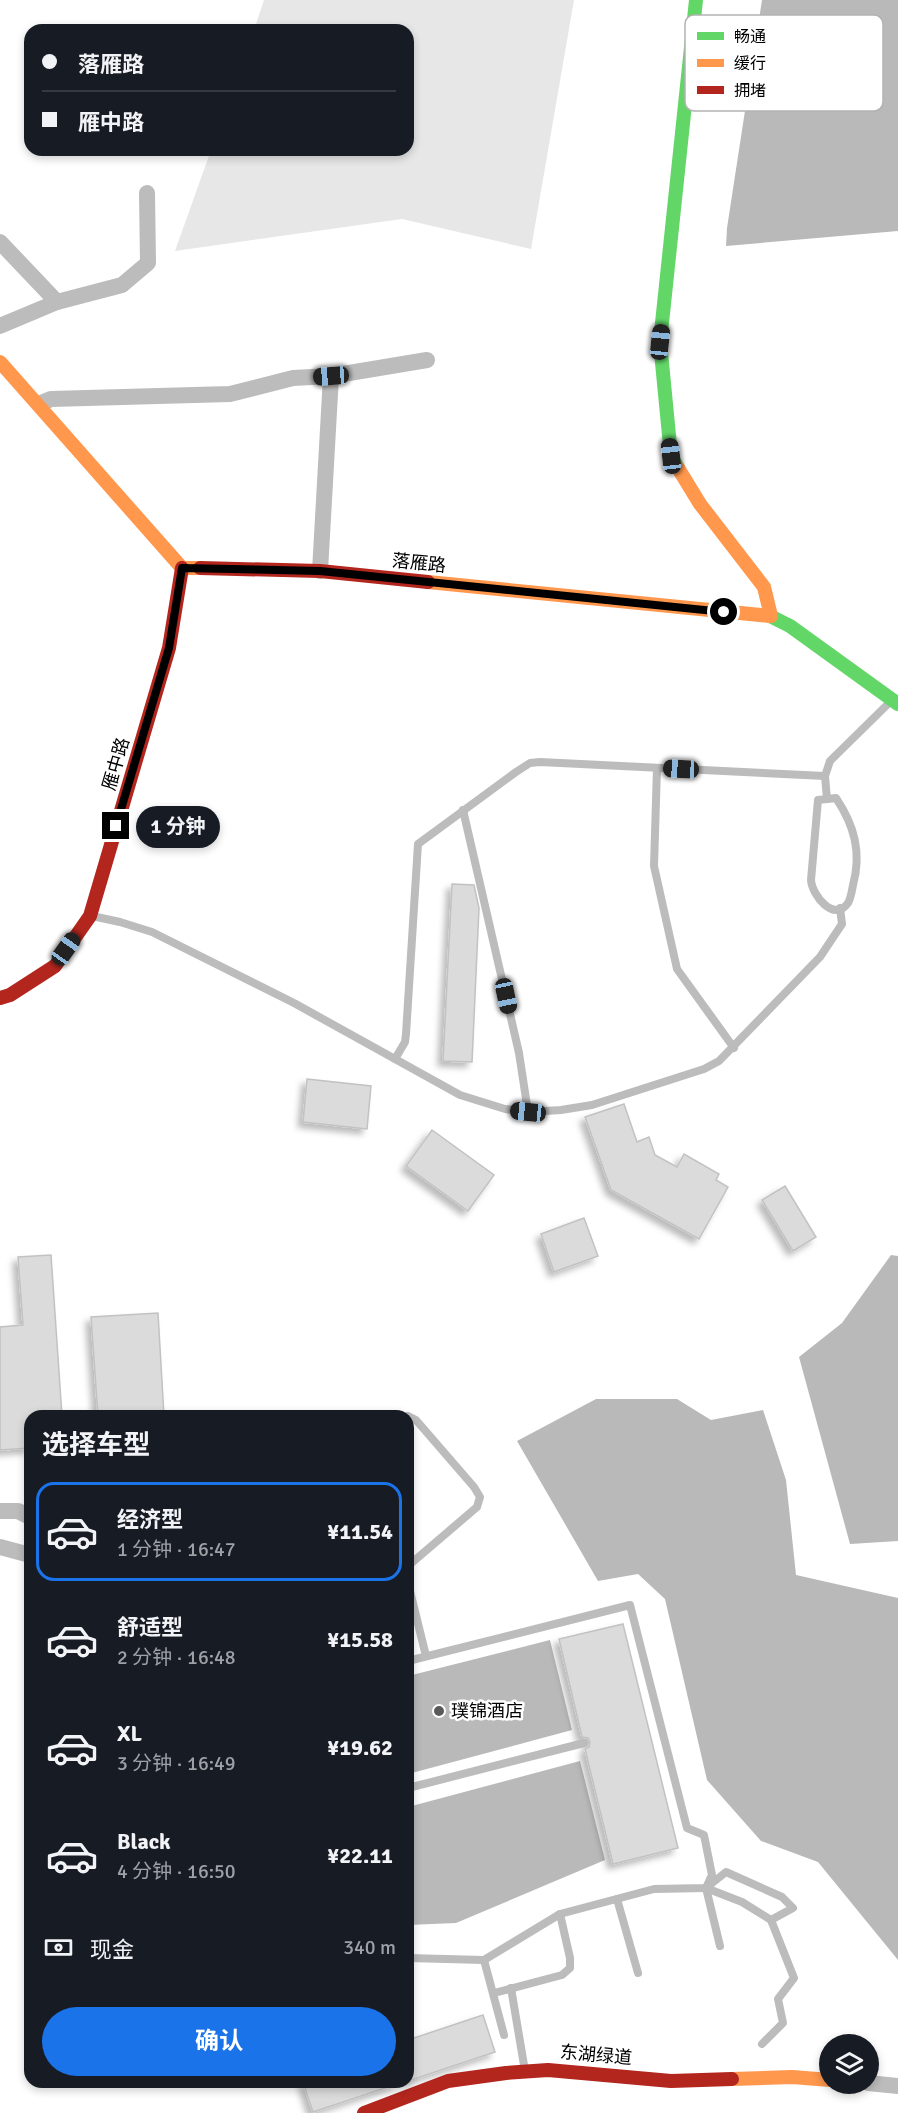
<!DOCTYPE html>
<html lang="zh">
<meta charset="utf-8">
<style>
:root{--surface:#171b24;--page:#242831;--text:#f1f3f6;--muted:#9ea1a6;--line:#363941;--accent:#1a73e8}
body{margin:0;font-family:Signika,"Noto Sans SC",sans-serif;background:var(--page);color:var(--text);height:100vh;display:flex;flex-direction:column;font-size:22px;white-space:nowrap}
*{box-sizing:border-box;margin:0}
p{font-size:20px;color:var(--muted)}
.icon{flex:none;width:33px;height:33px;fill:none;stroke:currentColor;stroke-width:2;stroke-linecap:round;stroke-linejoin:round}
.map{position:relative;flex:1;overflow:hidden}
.panel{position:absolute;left:24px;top:1410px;width:390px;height:678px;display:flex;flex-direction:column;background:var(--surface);border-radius:18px;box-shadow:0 3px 9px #0003}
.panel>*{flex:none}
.banner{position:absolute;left:24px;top:24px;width:390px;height:132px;border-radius:18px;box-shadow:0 3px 9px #0003;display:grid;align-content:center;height:132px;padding:0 18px;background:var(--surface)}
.controls{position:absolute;left:819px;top:2034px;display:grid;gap:12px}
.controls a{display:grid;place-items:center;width:60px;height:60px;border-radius:50%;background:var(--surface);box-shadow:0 3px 9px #0003;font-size:30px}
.end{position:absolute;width:27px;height:27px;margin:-14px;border:8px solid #000;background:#fff;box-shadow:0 0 0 3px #fff}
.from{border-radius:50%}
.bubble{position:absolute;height:42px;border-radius:21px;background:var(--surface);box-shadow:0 3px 9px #0003;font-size:20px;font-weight:700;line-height:42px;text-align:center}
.car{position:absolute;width:18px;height:36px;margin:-18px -9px;border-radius:8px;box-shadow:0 0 4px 2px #0007;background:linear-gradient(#222 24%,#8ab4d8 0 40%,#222 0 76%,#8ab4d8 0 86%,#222 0)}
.banner b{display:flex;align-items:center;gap:21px;height:57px;font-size:22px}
.banner b+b{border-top:2px solid var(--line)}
.banner i{width:15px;height:15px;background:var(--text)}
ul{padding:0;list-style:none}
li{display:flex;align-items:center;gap:18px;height:99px;margin:0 12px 9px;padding:0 6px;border:3px solid transparent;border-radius:18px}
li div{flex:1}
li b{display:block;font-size:22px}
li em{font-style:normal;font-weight:700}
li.selected{border-color:var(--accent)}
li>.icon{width:54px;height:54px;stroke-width:1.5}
h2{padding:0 18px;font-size:27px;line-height:72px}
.pay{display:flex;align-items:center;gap:15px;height:66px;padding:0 18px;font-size:22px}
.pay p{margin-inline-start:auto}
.primary-button{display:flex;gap:12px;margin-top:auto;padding:12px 18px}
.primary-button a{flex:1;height:69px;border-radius:36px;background:var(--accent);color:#fff;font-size:24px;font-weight:700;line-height:69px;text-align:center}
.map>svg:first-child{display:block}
.green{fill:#e7e7e7}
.water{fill:#b9b9b9}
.building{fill:#dbdbdb;stroke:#c2c2c2;stroke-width:1.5;filter:url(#shadow)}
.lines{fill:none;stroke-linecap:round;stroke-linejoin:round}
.lane{stroke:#bcbcbc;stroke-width:8}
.street{stroke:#bcbcbc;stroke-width:16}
.fast{stroke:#63d668;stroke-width:14}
.slow{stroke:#ff974d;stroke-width:14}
.jam{stroke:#b3261e;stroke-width:14}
.route{stroke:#000;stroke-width:8}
.poi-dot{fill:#595959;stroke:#fff;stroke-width:2}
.labels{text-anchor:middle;stroke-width:5;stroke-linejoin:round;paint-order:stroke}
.street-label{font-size:18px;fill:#000;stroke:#fff}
.poi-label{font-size:18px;fill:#000;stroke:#fff;text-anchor:start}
.key{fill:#fff;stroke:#b2b2b2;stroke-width:1.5}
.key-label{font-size:16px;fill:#000}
</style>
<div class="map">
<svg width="898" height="2113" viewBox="0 0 898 2113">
<defs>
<filter id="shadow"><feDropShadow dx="-5" dy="5" stdDeviation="3" flood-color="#0004"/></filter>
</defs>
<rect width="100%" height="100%" fill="#fff"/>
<!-- green -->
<polygon class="green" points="264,0 574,0 531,249 402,219 175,251 211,150 408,150 408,30 254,30"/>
<!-- water -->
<g class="water">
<polygon points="762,0 898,0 898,231 726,246 727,228"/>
<polygon points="891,1255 898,1256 898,1541 850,1544 799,1357 842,1323"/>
<polygon points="596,1399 677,1399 711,1420 763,1410 786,1480 796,1575 898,1598 898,1960 818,1862 761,1841 707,1780 665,1599 638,1574 598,1581 517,1441"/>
<polygon points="550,1640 572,1730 408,1774 408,1676"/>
<polygon points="580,1761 605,1860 456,1923 408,1925 408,1807"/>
</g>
<!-- building -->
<g class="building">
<polygon points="452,884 474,885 479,908 472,1062 443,1061"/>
<polygon points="307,1079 371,1086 367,1129 303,1122"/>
<polygon points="624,1104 637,1142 649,1137 655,1155 677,1167 684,1154 719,1174 716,1180 728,1187 699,1239 611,1190 585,1117"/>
<polygon points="432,1130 494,1175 468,1211 406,1166"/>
<polygon points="785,1186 816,1237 793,1251 762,1200"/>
<polygon points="584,1218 598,1256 554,1272 541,1234"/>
<polygon points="51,1255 62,1416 30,1416 30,1448 0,1450 0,1327 23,1325 18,1257"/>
<polygon points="158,1313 164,1416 98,1416 91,1317"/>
<polygon points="623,1624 678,1848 613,1864 585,1749 589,1747 590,1742 588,1738 582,1737 559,1639"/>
<polygon points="483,2015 495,2052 408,2081 408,2040"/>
<polygon points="303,2082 397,2082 397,2084 313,2112"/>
</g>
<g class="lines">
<!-- lane -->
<g class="lane">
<polyline points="657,768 654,866 677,969 734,1048"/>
<path d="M836,798C854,825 862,852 853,885C852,890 851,898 848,903C834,923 812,895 811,880L818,800Z"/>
<polyline points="827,799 825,776 830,761 892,700"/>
<polyline points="463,810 519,1053 528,1112"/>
<polyline points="92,916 120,922 152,932 294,1003 460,1095 505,1109 528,1112 561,1110 592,1105 704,1069 719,1061 820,957 842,924 840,908"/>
<polyline points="395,1059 405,1042 406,1034 418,844 516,772 530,763 540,762 825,776"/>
<polyline points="408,1416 416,1420 474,1487 480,1497 477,1507 408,1566"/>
<polyline points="408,1583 426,1656"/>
<polyline points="408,1661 630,1605 687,1828 704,1835 712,1875 706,1888 720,1946"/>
<polyline points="408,1788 584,1743"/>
<polyline points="706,1888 742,1902 771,1920 794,1978 778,1999 783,2023 762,2044"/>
<polyline points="617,1899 638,1973"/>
<polyline points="408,1958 484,1960 560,1914 654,1889 706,1888 726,1872 782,1897 793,1908 771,1920"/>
<polyline points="484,1960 504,2035"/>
<polyline points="511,1988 525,2071"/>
<polyline points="494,1993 562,1975 570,1968 570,1958 560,1914"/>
</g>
<!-- street -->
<g class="street">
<polyline points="0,242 57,302"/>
<polyline points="0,326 57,302 122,285 148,263 147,193"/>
<polyline points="39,404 51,399 230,394 293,378 331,376 427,360"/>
<polyline points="320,571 331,376"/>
<polyline points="0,1511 18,1511 30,1517"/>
<polyline points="0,1547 30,1555"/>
<polyline points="868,2083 898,2086"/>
</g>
<!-- fast -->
<g class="fast">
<polyline points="678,468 671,456 660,342 696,0"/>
<polyline points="770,616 790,626 898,704"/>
</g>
<!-- slow -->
<g class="slow">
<polyline points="0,362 182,568 200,568"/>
<polyline points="678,468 700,504 764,587 771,616"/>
<polyline points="428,582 770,616"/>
<polyline points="732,2079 792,2077 830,2080"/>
</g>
<!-- jam -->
<g class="jam">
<polyline points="200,568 320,571 428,582"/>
<polyline points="0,998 10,995 55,966 90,916 169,648 182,568"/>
<polyline points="364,2113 448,2081 506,2073 548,2070 671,2081 732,2079"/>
</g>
</g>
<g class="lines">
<!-- route -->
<polyline class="route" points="116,826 169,648 182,568 320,571 724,612"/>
</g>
<!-- markers -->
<circle class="poi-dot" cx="439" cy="1711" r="6"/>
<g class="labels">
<!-- street labels -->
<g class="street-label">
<text transform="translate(419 563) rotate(6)" y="6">落雁路</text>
<text transform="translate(116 764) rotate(-74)" y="6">雁中路</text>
<text transform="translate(596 2055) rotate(5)" y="6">东湖绿道</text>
</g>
<!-- poi labels -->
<g class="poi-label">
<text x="451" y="1717">璞锦酒店</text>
</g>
</g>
<!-- legend -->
<rect x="685" y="15" width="198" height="96" rx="9" class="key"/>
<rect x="697" y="32" width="27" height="8" fill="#63d668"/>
<rect x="697" y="59" width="27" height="8" fill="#ff974d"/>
<rect x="697" y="86" width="27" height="8" fill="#b3261e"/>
<g class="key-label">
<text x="734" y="42">畅通</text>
<text x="734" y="69">缓行</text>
<text x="734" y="96">拥堵</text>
</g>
</svg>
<div class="controls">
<a><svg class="icon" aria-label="layers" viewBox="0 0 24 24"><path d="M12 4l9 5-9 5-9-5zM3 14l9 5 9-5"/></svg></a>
</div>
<i class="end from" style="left:724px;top:612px"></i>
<i class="end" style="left:116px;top:826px"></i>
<div class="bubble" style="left:136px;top:806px;width:84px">1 分钟</div>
<i class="car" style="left:660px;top:342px;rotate:6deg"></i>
<i class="car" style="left:331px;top:376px;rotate:266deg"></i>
<i class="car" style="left:671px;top:456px;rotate:353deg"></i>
<i class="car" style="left:681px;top:769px;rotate:273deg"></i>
<i class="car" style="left:66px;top:949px;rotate:35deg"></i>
<i class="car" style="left:506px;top:996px;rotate:168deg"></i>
<i class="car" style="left:528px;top:1112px;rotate:276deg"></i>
<div class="banner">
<b><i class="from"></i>落雁路</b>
<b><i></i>雁中路</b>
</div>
<section class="panel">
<h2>选择车型</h2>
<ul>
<li class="selected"><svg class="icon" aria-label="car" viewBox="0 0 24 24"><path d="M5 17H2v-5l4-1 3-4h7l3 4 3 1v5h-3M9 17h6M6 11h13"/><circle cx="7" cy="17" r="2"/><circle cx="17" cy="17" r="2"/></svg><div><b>经济型</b><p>1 分钟 · 16:47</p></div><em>¥11.54</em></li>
<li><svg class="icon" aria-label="car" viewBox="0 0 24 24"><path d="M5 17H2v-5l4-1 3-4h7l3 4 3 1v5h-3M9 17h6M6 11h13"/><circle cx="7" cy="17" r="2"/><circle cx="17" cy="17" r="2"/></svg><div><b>舒适型</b><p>2 分钟 · 16:48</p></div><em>¥15.58</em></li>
<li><svg class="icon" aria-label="car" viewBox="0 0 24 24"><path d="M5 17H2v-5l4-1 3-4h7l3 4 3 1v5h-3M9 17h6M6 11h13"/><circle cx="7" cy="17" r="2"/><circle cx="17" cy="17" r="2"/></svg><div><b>XL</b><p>3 分钟 · 16:49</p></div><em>¥19.62</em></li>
<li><svg class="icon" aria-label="car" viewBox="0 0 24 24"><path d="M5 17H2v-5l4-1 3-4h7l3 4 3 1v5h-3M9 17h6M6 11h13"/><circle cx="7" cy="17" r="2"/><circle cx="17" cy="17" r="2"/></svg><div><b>Black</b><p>4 分钟 · 16:50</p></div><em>¥22.11</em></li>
</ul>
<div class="pay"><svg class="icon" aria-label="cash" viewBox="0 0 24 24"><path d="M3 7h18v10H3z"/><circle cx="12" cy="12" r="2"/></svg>现金<p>340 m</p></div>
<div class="primary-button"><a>确认</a></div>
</section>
</div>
